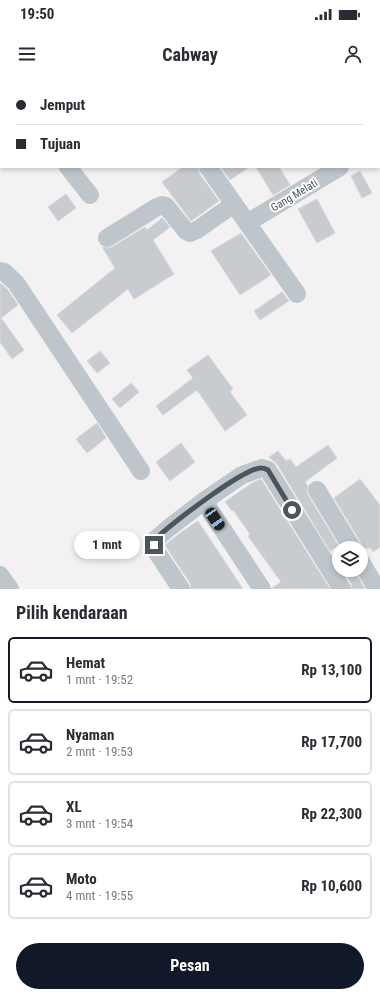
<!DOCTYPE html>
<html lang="id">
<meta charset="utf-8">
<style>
:root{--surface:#fff;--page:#f2f2f3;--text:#2b2b33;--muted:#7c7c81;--line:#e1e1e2;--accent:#111827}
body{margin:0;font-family:"Roboto Condensed",sans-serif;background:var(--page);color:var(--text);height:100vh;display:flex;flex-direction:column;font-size:15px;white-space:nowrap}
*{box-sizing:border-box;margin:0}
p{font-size:13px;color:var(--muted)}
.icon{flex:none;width:22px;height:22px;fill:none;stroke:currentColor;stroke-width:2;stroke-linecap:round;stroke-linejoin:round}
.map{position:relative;height:509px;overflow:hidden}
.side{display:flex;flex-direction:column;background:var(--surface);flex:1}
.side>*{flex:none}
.guide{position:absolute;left:0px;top:0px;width:380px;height:88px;box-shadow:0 2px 6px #0003;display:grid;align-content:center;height:88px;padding:0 16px;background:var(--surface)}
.tools{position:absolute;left:332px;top:461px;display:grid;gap:8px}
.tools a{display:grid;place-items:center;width:36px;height:36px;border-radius:50%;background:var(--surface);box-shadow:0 2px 6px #0003;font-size:20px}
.end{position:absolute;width:18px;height:18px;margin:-9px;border:5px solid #4a565c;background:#fff;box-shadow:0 0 0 2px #fff}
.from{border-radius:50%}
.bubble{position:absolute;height:28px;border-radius:14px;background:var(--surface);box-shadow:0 2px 6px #0003;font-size:13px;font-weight:700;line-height:28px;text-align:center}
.car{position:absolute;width:12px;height:24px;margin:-12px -6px;border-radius:5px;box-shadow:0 0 3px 1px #0007;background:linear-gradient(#222 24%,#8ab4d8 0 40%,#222 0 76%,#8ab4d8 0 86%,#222 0)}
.guide b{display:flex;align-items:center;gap:14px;height:38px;font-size:15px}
.guide b+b{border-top:1px solid var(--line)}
.guide i{width:10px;height:10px;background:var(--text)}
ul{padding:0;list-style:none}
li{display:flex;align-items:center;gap:12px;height:66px;margin:0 8px 6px;padding:0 8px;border:2px solid var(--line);border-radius:6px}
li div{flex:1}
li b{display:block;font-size:15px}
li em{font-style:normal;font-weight:700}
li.current{border-color:var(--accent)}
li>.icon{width:36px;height:36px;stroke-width:1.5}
h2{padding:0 16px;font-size:18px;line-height:48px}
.button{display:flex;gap:8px;margin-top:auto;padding:8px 16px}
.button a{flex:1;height:46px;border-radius:24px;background:var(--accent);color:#fff;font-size:16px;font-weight:700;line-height:46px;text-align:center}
.status{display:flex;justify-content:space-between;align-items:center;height:28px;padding:0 20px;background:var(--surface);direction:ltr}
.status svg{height:11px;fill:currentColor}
header{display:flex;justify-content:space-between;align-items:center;height:52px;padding:0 16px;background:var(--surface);font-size:18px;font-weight:700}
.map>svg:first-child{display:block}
.building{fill:#c8ccd0;stroke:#d5d8db}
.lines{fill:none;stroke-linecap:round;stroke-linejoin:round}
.minor{stroke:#bec6cc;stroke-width:18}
.route{stroke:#4a565c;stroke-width:5}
.labels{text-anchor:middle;stroke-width:4;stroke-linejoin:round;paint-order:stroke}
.street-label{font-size:11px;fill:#4a565c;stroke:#fff}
</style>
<div class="status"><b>19:50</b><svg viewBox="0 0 49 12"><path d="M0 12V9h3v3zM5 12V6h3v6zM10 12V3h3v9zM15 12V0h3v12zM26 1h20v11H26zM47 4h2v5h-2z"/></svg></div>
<header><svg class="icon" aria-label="menu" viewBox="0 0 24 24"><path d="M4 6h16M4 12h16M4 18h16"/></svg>Cabway<svg class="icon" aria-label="person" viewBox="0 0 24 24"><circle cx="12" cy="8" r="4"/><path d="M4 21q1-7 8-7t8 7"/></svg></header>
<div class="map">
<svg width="380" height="509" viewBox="0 0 380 509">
<rect width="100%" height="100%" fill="#f3f1f1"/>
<!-- building -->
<g class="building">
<polygon points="183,87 198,87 199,93 219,121 191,141 162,102"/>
<polygon points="221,87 249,87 230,100"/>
<polygon points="256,87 279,87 290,105 273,115"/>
<polygon points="360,91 372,113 362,118 351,96"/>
<polygon points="66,114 76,128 58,141 48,127"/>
<polygon points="317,119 335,153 317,163 298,129"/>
<polygon points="162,138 170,147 153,160 174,194 134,219 128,209 72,253 57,235 115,188 102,167 107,168 112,167 145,147 147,150"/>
<polygon points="241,153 271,195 240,215 211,171"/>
<polygon points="0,203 8,210 18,225 1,238 24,270 12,279 0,262"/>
<polygon points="282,212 289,221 260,240 254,231"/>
<polygon points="100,271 110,283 97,293 87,281"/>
<polygon points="208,275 233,309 230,312 247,335 225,351 197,310 163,335 156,326 193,298 187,290"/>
<polygon points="131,303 139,312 120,328 112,319"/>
<polygon points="97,343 106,358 87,373 76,359"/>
<polygon points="181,363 195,382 170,401 156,382"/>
<polygon points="328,365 337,378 305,402 308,406 307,411 308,415 340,468 334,468 330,471 277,384 269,377 278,371 286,381 290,379 296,387"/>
<polygon points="261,399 330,509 272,509 272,508 281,502 248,456 250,454 233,430 232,431 225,422 252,403"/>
<polygon points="360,399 380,425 380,467 373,472 371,468 362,468 361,463 334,418"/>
<polygon points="198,441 243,509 191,509 190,503 165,465 183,451"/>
<polygon points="343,490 354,490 365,509 352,509 351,503"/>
</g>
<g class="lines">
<!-- minor -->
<g class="minor">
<polyline points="8,0 9,1"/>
<polyline points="310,1 312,0"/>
<polyline points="379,63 380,63"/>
<polyline points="68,87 90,115"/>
<polyline points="208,87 297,214"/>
<polyline points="247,143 340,87"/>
<polyline points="107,158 157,127 162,125 166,126 186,151 190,153 197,150 234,124"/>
<polyline points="0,191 4,192 16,203 141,391"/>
<polyline points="317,410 352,468"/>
<polyline points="204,421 262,509"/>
<polyline points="361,482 377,509"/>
<polyline points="0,495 10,509"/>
<polyline points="181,509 156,471 154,465 156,459 170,447 204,421 242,395 262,388 268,390 342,509"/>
</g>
</g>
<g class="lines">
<!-- route -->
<path class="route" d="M154,465L156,459L162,453C176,441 246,386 262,388C264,388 266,389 268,390L292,430"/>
</g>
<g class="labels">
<!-- street labels -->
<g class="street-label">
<text transform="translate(294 115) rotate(-31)" y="4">Gang Melati</text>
</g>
</g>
</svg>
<div class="tools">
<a><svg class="icon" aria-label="layers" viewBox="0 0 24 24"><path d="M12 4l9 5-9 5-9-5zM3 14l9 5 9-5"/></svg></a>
</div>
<i class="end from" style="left:292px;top:430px"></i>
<i class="end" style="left:154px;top:465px"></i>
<div class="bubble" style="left:74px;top:451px;width:66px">1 mnt</div>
<i class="car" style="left:215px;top:439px;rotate:146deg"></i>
<div class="guide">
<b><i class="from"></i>Jemput</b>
<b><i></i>Tujuan</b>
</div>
</div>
<section class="side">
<h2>Pilih kendaraan</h2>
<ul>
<li class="current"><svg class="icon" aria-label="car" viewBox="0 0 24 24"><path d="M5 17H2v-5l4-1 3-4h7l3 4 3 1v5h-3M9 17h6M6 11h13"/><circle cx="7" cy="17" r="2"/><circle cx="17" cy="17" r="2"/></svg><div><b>Hemat</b><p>1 mnt · 19:52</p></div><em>Rp 13,100</em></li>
<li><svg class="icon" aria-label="car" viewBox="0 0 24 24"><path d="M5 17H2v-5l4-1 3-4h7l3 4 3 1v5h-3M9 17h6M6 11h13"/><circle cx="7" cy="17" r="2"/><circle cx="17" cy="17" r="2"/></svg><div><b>Nyaman</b><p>2 mnt · 19:53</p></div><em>Rp 17,700</em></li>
<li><svg class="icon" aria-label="car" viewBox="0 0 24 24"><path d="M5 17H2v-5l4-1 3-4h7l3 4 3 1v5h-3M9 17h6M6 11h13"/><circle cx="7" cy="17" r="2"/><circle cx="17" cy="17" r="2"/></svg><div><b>XL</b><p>3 mnt · 19:54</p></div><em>Rp 22,300</em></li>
<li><svg class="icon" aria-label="car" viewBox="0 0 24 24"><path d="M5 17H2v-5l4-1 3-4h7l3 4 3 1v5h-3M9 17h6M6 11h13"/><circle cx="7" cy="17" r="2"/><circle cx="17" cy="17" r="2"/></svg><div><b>Moto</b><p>4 mnt · 19:55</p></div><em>Rp 10,600</em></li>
</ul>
<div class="button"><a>Pesan</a></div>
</section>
